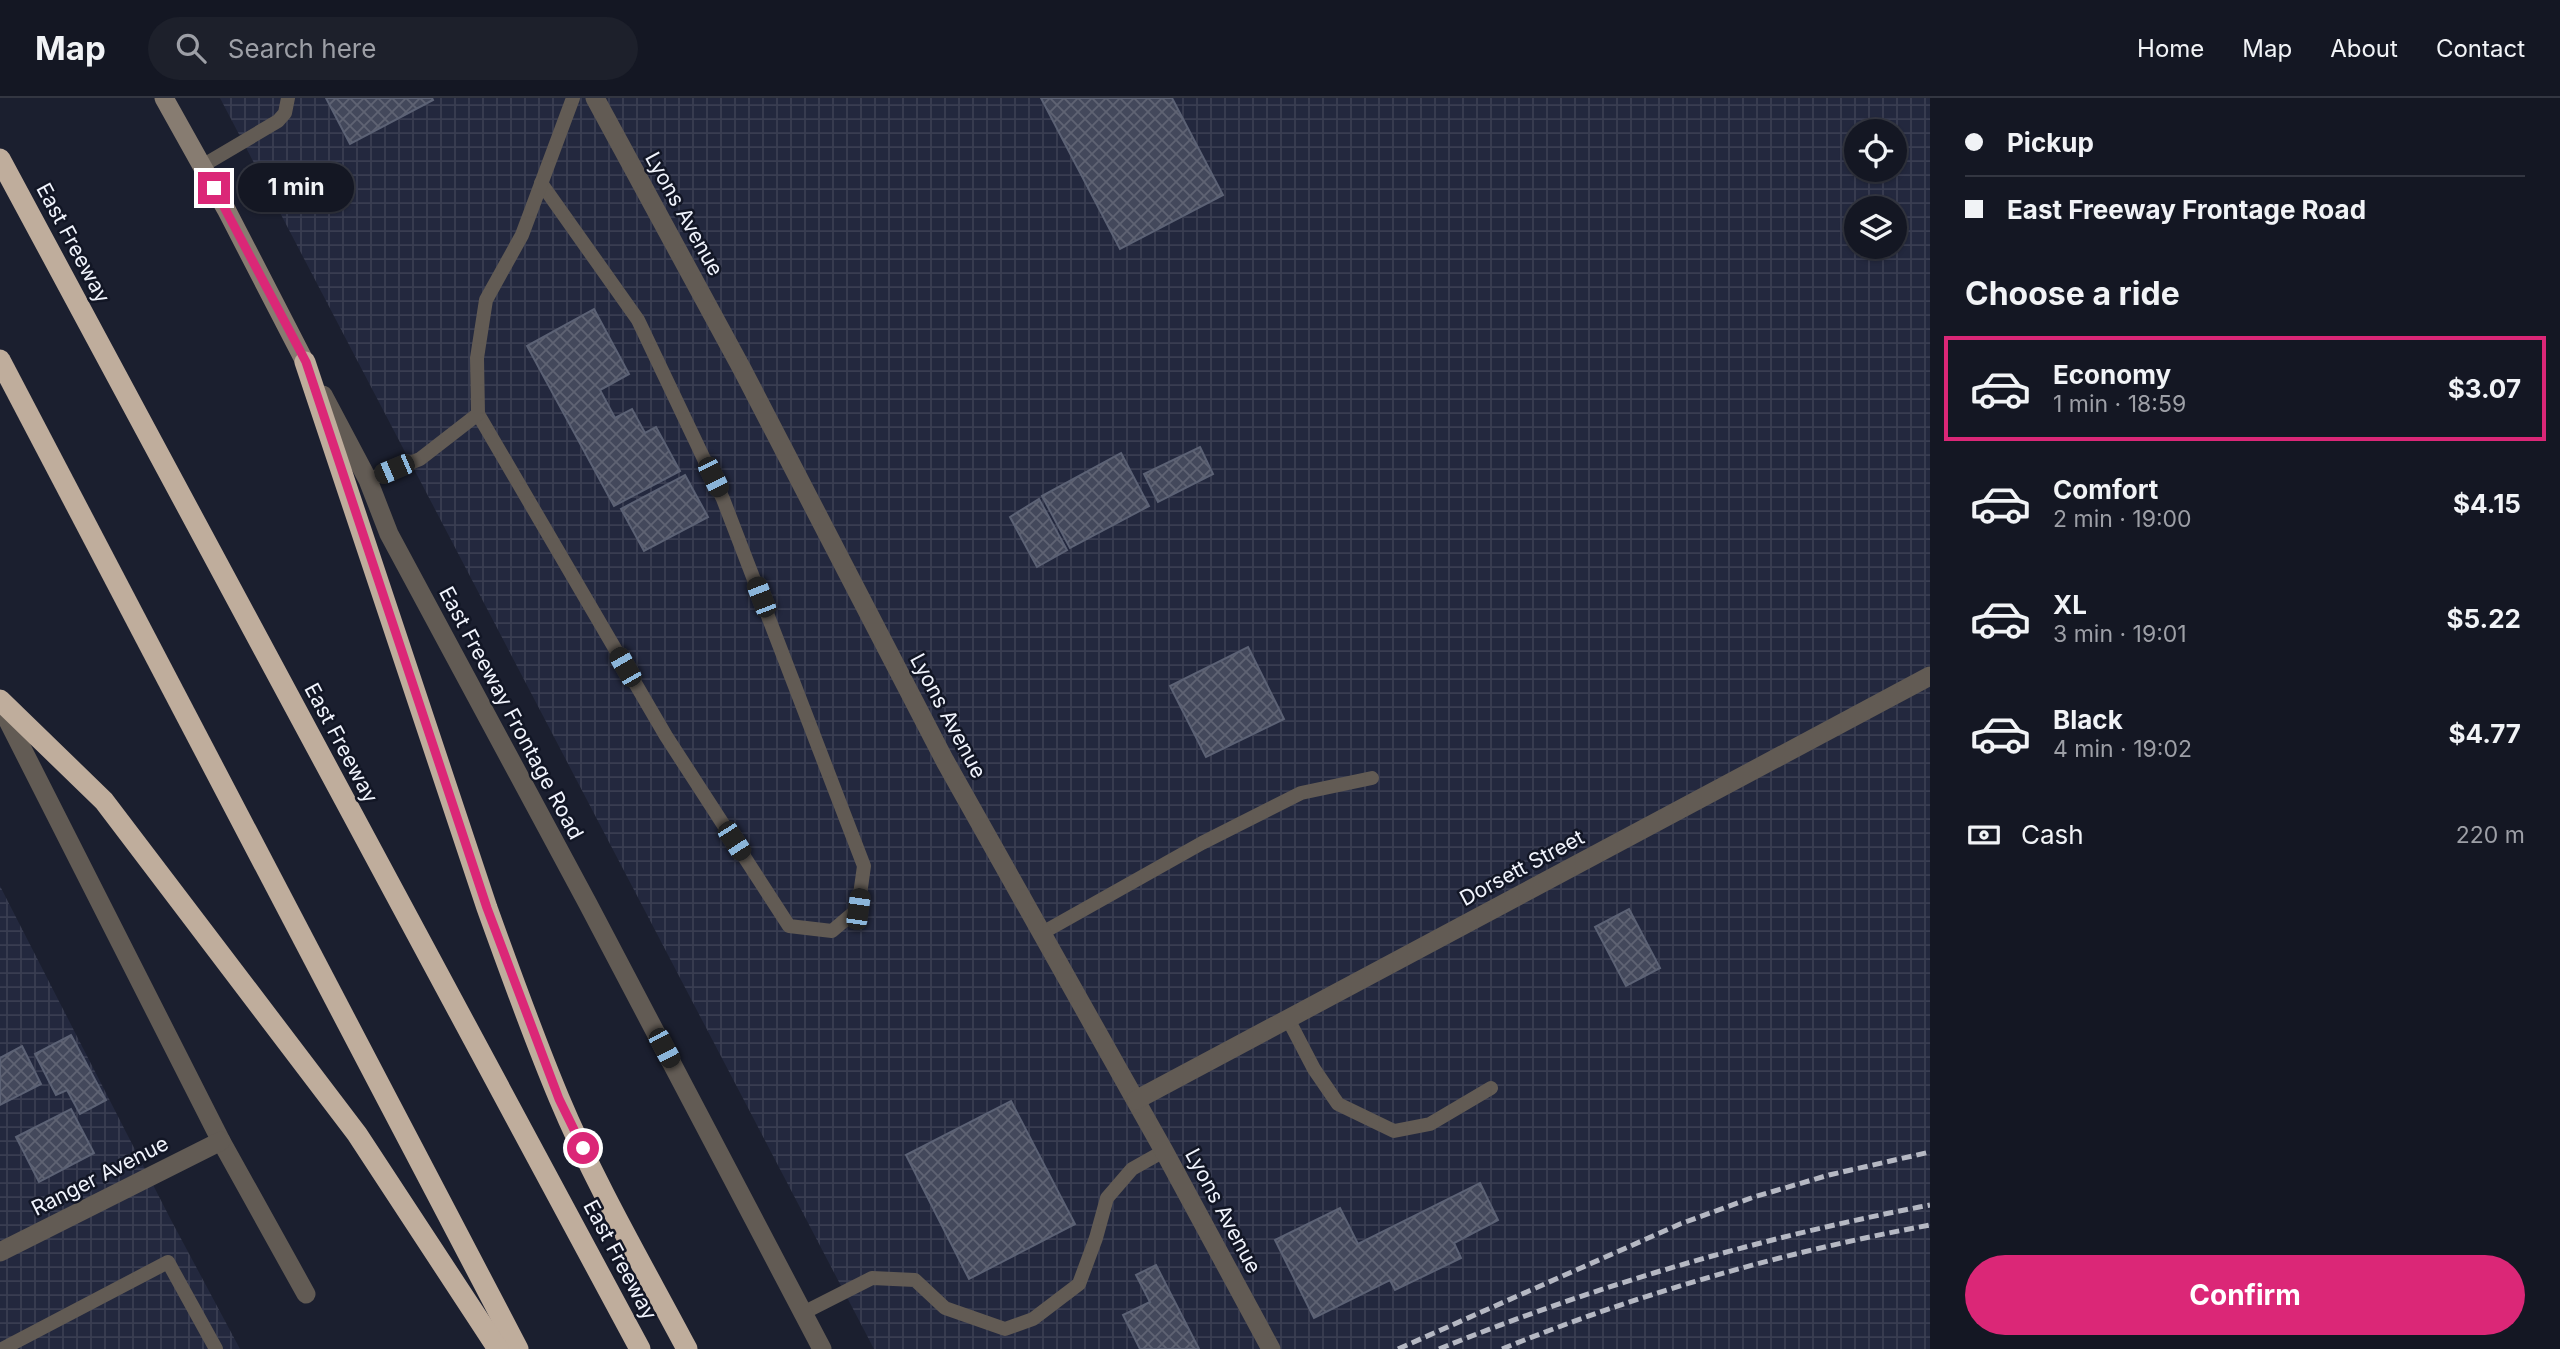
<!DOCTYPE html>
<meta charset="utf-8">
<style>
:root{--surface:#141723;--page:#1d202b;--text:#f1f3f6;--muted:#9d9fa6;--line:#333641;--accent:#db2777}
body{margin:0;font-family:Inter,sans-serif;background:var(--page);color:var(--text);height:100vh;display:flex;flex-direction:column;font-size:26px;white-space:nowrap}
*{box-sizing:border-box;margin:0}
p{font-size:23px;color:var(--muted)}
.icon{flex:none;width:38px;height:38px;fill:none;stroke:currentColor;stroke-width:2;stroke-linecap:round;stroke-linejoin:round}
.map{position:relative;flex:1;overflow:hidden}
.panel{display:flex;flex-direction:column;background:var(--surface);width:630px}
.panel>*{flex:none}
.top-card{display:grid;align-content:center;height:154px;padding:0 35px;background:var(--surface)}
.buttons{position:absolute;left:1844px;top:21px;display:grid;gap:14px}
.buttons a{display:grid;place-items:center;width:63px;height:63px;border-radius:50%;background:var(--surface);box-shadow:0 2px 5px #0004,0 0 0 2px var(--line);font-size:35px}
.end{position:absolute;width:32px;height:32px;margin:-16px;border:9px solid #db2777;background:#fff;box-shadow:0 0 0 4px #fff}
.from{border-radius:50%}
.bubble{position:absolute;height:49px;border-radius:24px;background:var(--surface);box-shadow:0 2px 5px #0004,0 0 0 2px var(--line);font-size:23px;font-weight:700;line-height:49px;text-align:center}
.car{position:absolute;width:21px;height:42px;margin:-21px -10px;border-radius:9px;box-shadow:0 0 5px 2px #0007;background:linear-gradient(#222 24%,#8ab4d8 0 40%,#222 0 76%,#8ab4d8 0 86%,#222 0)}
.top-card b{display:flex;align-items:center;gap:24px;height:66px;font-size:26px}
.top-card b+b{border-top:2px solid var(--line)}
.top-card i{width:18px;height:18px;background:var(--text)}
ul{padding:0;list-style:none}
li{display:flex;align-items:center;gap:21px;height:105px;margin:0 14px 10px;padding:0 21px;border:4px solid transparent;border-radius:0px}
li div{flex:1}
li b{display:block;font-size:26px}
li em{font-style:normal;font-weight:700}
li.current{border-color:var(--accent)}
li>.icon{width:63px;height:63px;stroke-width:1.5}
h2{padding:0 35px;font-size:32px;line-height:84px}
.pay{display:flex;align-items:center;gap:18px;height:77px;padding:0 35px;font-size:26px}
.pay p{margin-inline-start:auto}
.primary-button{display:flex;gap:14px;margin-top:auto;padding:14px 35px}
.primary-button a{flex:1;height:80px;border-radius:42px;background:var(--accent);color:#fff;font-size:28px;font-weight:700;line-height:80px;text-align:center}
header{display:flex;align-items:center;gap:42px;box-sizing:border-box;height:98px;padding:0 35px;background:var(--surface);border-bottom:2px solid var(--line)}
header strong{font-size:33px}
nav{display:flex;gap:38px;margin-inline-start:auto;font-size:24px}
.search{width:490px;height:63px;background:var(--page);display:flex;align-items:center;gap:18px;box-sizing:border-box;padding:0 24px;border-radius:38px;color:var(--muted);font-size:26px}
main{display:flex;flex:1;min-height:0}
.map>svg:first-child{display:block}
.industrial{fill:url(#industrial-grid);fill-rule:evenodd}
.building{fill:url(#building-cross-hatch);stroke:#5c6275;stroke-width:2}
.lines{fill:none;stroke-linecap:round;stroke-linejoin:round}
.service{stroke:#625b54;stroke-width:14}
.minor{stroke:#625b54;stroke-width:19}
.secondary{stroke:#877c71;stroke-width:19}
.motorway{stroke:#bfad9c;stroke-width:21}
.rail{stroke:#b5b8c3;stroke-width:5;stroke-dasharray:10 5;stroke-linecap:butt}
.route{stroke:#db2777;stroke-width:9}
.labels{text-anchor:middle;stroke-width:5;stroke-linejoin:round;paint-order:stroke}
.street-label{font-size:21px;fill:#f1f4fd;stroke:#121625}
</style>
<header>
<strong>Map</strong>
<div class="search"><svg class="icon" aria-label="search" viewBox="0 0 24 24"><circle cx="10" cy="10" r="6"/><path d="M15 15l6 6"/></svg>Search here</div>
<nav><a>Home</a><a>Map</a><a>About</a><a>Contact</a></nav>
</header>
<main>
<div class="map">
<svg width="1930" height="1251" viewBox="0 0 1930 1251">
<defs>
<pattern id="industrial-grid" width="8" height="8" patternUnits="userSpaceOnUse" patternTransform="scale(1.75)"><rect width="8" height="8" fill="#23283e"/><path d="M0 4h8M4 0v8" fill="none" stroke="#393d51"/></pattern>
<pattern id="building-cross-hatch" width="8" height="8" patternUnits="userSpaceOnUse" patternTransform="scale(1.75)"><rect width="8" height="8" fill="#43485b"/><path d="M0 0l8 8M0 8l8-8" fill="none" stroke="#5f6373"/></pattern>
</defs>
<rect width="100%" height="100%" fill="#1b1f2f"/>
<!-- industrial -->
<g class="industrial">
<path d="M220,0H1930V1251H874ZM1857,33H1895V72H1857ZM1857,110H1895V149H1857Z"/>
<polygon points="0,788 171,1122 240,1251 0,1251"/>
</g>
<!-- building -->
<g class="building">
<polygon points="326,0 432,0 433,2 350,46"/>
<polygon points="1041,0 1172,0 1223,97 1120,151"/>
<polygon points="594,211 629,276 600,292 615,320 632,311 645,335 656,329 680,373 614,408 527,248"/>
<polygon points="1200,349 1213,376 1158,404 1144,376"/>
<polygon points="1121,355 1149,408 1070,450 1042,398"/>
<polygon points="685,377 708,419 644,453 621,411"/>
<polygon points="1039,401 1067,452 1037,469 1010,419"/>
<polygon points="1248,549 1284,621 1206,659 1170,588"/>
<polygon points="1629,811 1660,870 1626,888 1595,829"/>
<polygon points="71,937 106,1002 80,1016 67,992 56,997 35,956"/>
<polygon points="22,948 41,986 0,1007 0,960"/>
<polygon points="1011,1003 1075,1126 969,1181 906,1057"/>
<polygon points="71,1011 94,1055 39,1084 16,1039"/>
<polygon points="1480,1085 1498,1122 1454,1145 1461,1160 1395,1192 1390,1182 1314,1220 1275,1142 1340,1110 1358,1146"/>
<polygon points="1156,1167 1199,1251 1140,1251 1123,1217 1150,1204 1136,1177"/>
</g>
<g class="lines">
<!-- service -->
<g class="service">
<polyline points="202,68 278,23 285,15 288,0"/>
<polyline points="478,316 666,638 789,828 832,833 858,811 864,768 723,401 638,222 541,85"/>
<polyline points="368,382 420,361 478,316 477,260 486,202 522,137 573,0"/>
<polyline points="1042,835 1202,745 1301,695 1372,680"/>
<polyline points="1288,921 1314,971 1338,1006 1394,1033 1430,1026 1491,990"/>
<polyline points="803,1215 872,1180 915,1182 945,1210 1005,1231 1033,1221 1079,1186 1096,1140 1107,1100 1132,1071 1164,1053"/>
<polyline points="2,1251 168,1164 216,1251"/>
</g>
<!-- minor -->
<g class="minor">
<polyline points="595,0 742,271 945,663 1164,1053 1271,1251"/>
<polyline points="323,297 368,382 389,436 588,806 822,1251"/>
<polyline points="0,607 221,1043 306,1196"/>
<polyline points="1136,1002 1930,578"/>
<polyline points="0,1154 221,1043"/>
</g>
<!-- secondary -->
<polyline class="secondary" points="164,0 226,111 305,264"/>
<!-- motorway -->
<g class="motorway">
<polyline points="0,61 640,1251"/>
<polyline points="0,262 518,1251"/>
<path d="M305,264L487,810C510,874 533,938 559,1000C595,1086 643,1168 687,1251"/>
<polyline points="0,602 104,703 357,1036 498,1251"/>
</g>
<!-- rail -->
<g class="rail">
<polyline points="1398,1251 1680,1126 1754,1099 1829,1077 1930,1054"/>
<path d="M1439,1251C1597,1187 1762,1139 1930,1107"/>
<path d="M1502,1251C1640,1195 1784,1154 1930,1127"/>
</g>
</g>
<g class="lines">
<!-- route -->
<polyline class="route" points="214,90 306,264 487,810 559,1001 583,1050"/>
</g>
<g class="labels">
<!-- street labels -->
<g class="street-label">
<text transform="translate(684 116) rotate(61)" y="7">Lyons Avenue</text>
<text transform="translate(73 145) rotate(62)" y="7">East Freeway</text>
<text transform="translate(511 615) rotate(62)" y="7">East Freeway Frontage Road</text>
<text transform="translate(948 618) rotate(62)" y="7">Lyons Avenue</text>
<text transform="translate(341 645) rotate(62)" y="7">East Freeway</text>
<text transform="translate(1522 770) rotate(-28)" y="7">Dorsett Street</text>
<text transform="translate(100 1078) rotate(-27)" y="7">Ranger Avenue</text>
<text transform="translate(1223 1113) rotate(62)" y="7">Lyons Avenue</text>
<text transform="translate(620 1162) rotate(62)" y="7">East Freeway</text>
</g>
</g>
</svg>
<div class="buttons">
<a><svg class="icon" aria-label="locate" viewBox="0 0 24 24"><circle cx="12" cy="12" r="6"/><path d="M12 2v4M12 18v4M2 12h4M18 12h4"/></svg></a>
<a><svg class="icon" aria-label="layers" viewBox="0 0 24 24"><path d="M12 4l9 5-9 5-9-5zM3 14l9 5 9-5"/></svg></a>
</div>
<i class="end from" style="left:583px;top:1050px"></i>
<i class="end" style="left:214px;top:90px"></i>
<div class="bubble" style="left:238px;top:65px;width:116px">1 min</div>
<i class="car" style="left:394px;top:371px;rotate:247deg"></i>
<i class="car" style="left:713px;top:379px;rotate:154deg"></i>
<i class="car" style="left:761px;top:499px;rotate:339deg"></i>
<i class="car" style="left:625px;top:569px;rotate:330deg"></i>
<i class="car" style="left:734px;top:743px;rotate:147deg"></i>
<i class="car" style="left:858px;top:811px;rotate:8deg"></i>
<i class="car" style="left:664px;top:950px;rotate:152deg"></i>
</div>
<section class="panel">
<div class="top-card">
<b><i class="from"></i>Pickup</b>
<b><i></i>East Freeway Frontage Road</b>
</div>
<h2>Choose a ride</h2>
<ul>
<li class="current"><svg class="icon" aria-label="car" viewBox="0 0 24 24"><path d="M5 17H2v-5l4-1 3-4h7l3 4 3 1v5h-3M9 17h6M6 11h13"/><circle cx="7" cy="17" r="2"/><circle cx="17" cy="17" r="2"/></svg><div><b>Economy</b><p>1 min · 18:59</p></div><em>$3.07</em></li>
<li><svg class="icon" aria-label="car" viewBox="0 0 24 24"><path d="M5 17H2v-5l4-1 3-4h7l3 4 3 1v5h-3M9 17h6M6 11h13"/><circle cx="7" cy="17" r="2"/><circle cx="17" cy="17" r="2"/></svg><div><b>Comfort</b><p>2 min · 19:00</p></div><em>$4.15</em></li>
<li><svg class="icon" aria-label="car" viewBox="0 0 24 24"><path d="M5 17H2v-5l4-1 3-4h7l3 4 3 1v5h-3M9 17h6M6 11h13"/><circle cx="7" cy="17" r="2"/><circle cx="17" cy="17" r="2"/></svg><div><b>XL</b><p>3 min · 19:01</p></div><em>$5.22</em></li>
<li><svg class="icon" aria-label="car" viewBox="0 0 24 24"><path d="M5 17H2v-5l4-1 3-4h7l3 4 3 1v5h-3M9 17h6M6 11h13"/><circle cx="7" cy="17" r="2"/><circle cx="17" cy="17" r="2"/></svg><div><b>Black</b><p>4 min · 19:02</p></div><em>$4.77</em></li>
</ul>
<div class="pay"><svg class="icon" aria-label="cash" viewBox="0 0 24 24"><path d="M3 7h18v10H3z"/><circle cx="12" cy="12" r="2"/></svg>Cash<p>220 m</p></div>
<div class="primary-button"><a>Confirm</a></div>
</section>
</main>
